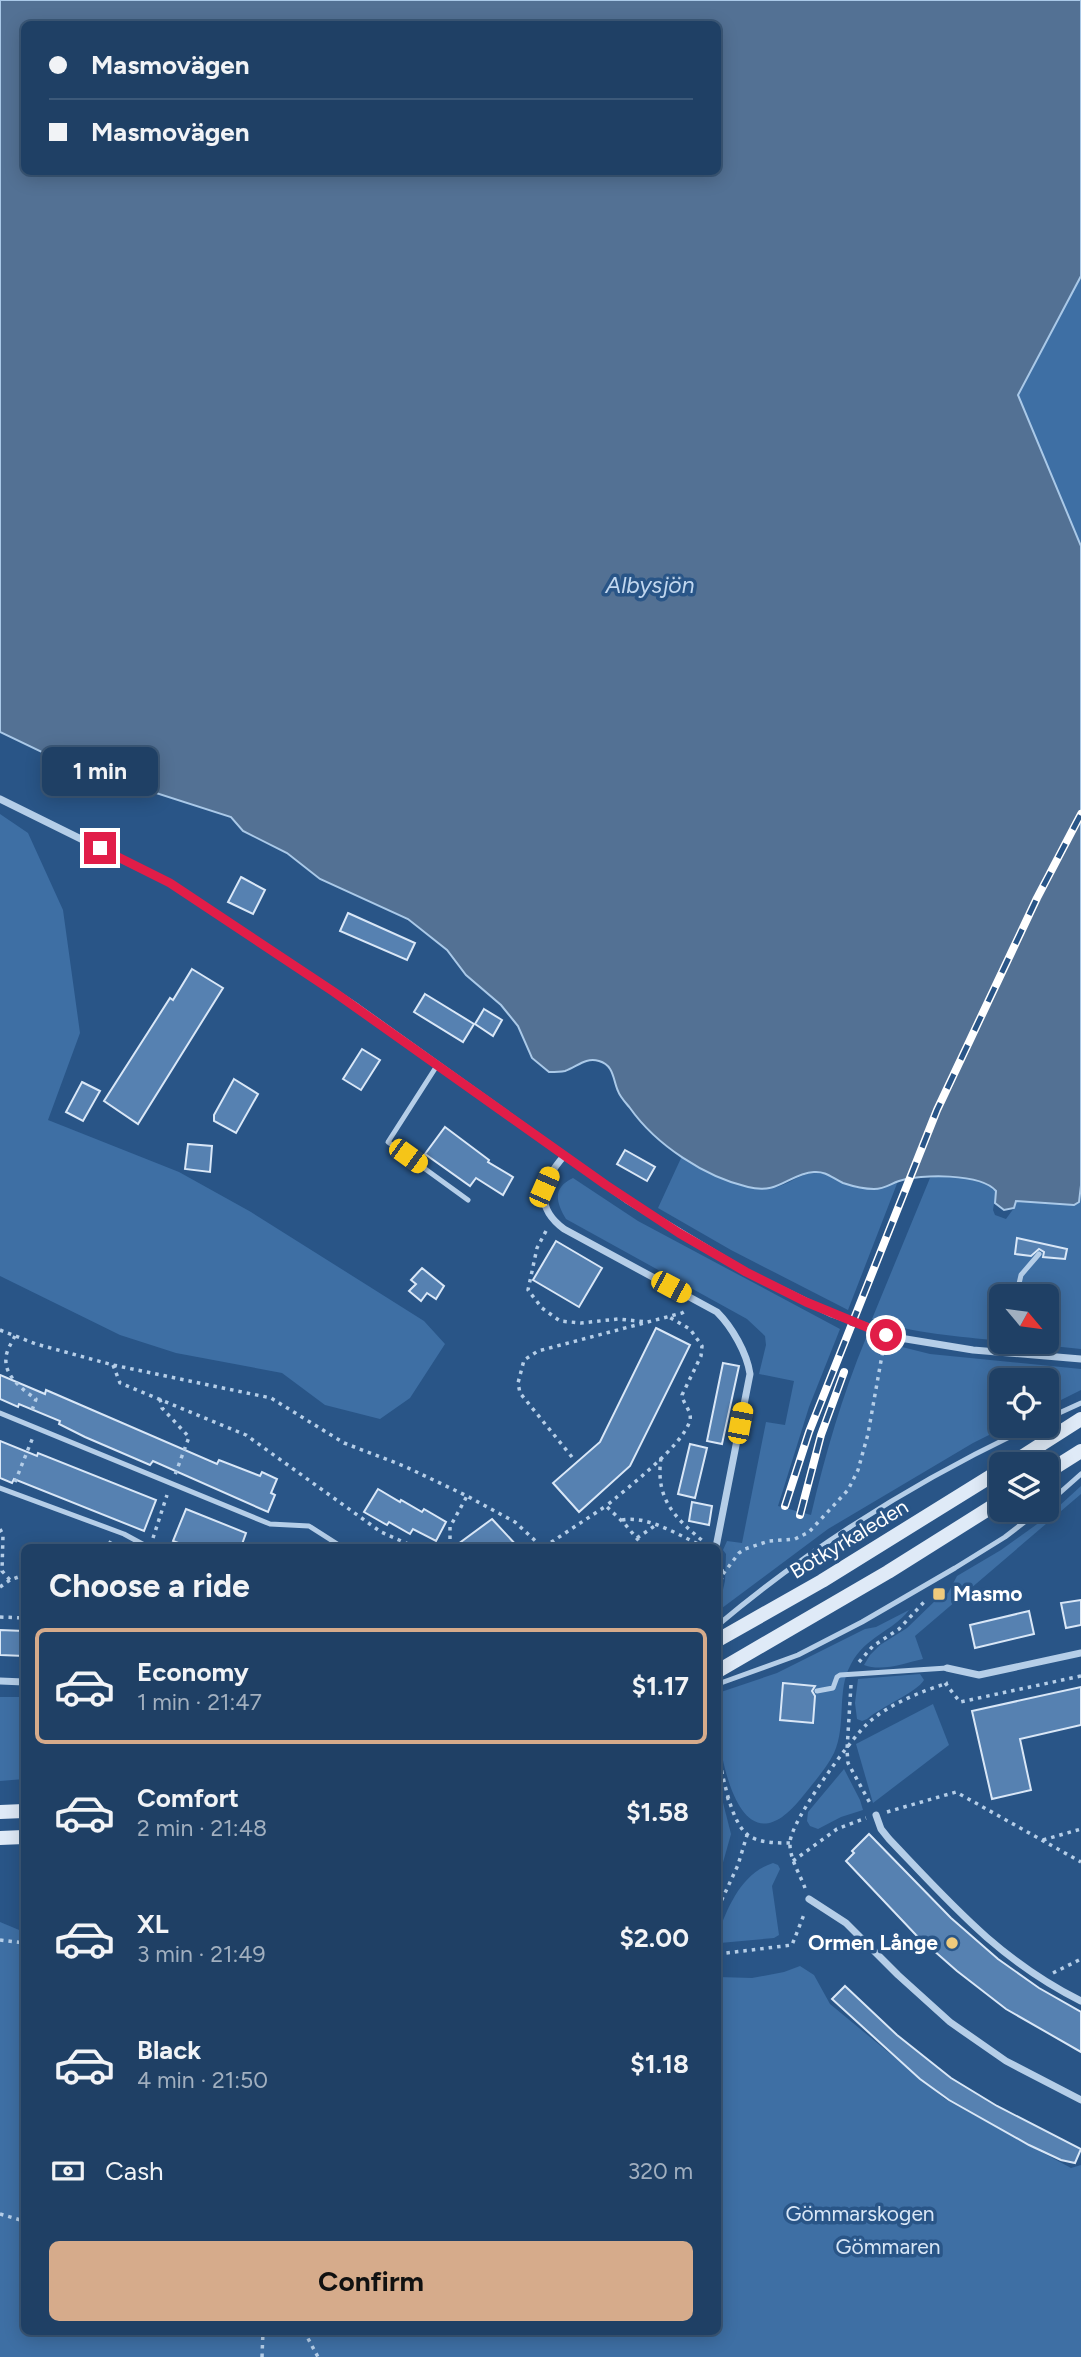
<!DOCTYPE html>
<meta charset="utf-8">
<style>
:root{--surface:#1f4065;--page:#27476b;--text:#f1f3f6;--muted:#a1afbf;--line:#3c5979;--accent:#d6ab8b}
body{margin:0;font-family:Figtree,sans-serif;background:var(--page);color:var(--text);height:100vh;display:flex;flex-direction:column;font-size:26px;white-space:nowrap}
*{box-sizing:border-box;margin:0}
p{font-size:23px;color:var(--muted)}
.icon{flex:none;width:38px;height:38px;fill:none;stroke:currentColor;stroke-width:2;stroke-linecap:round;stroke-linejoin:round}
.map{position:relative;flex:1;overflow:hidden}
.side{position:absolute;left:21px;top:1544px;width:700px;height:791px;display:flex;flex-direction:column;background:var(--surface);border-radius:10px;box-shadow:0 4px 18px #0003,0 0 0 2px var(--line)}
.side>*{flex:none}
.top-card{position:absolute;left:21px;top:21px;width:700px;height:154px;border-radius:10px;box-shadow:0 4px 18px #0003,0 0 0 2px var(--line);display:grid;align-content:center;height:154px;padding:0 28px;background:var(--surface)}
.needle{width:46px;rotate:119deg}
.buttons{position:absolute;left:989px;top:1284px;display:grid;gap:14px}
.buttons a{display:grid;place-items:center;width:70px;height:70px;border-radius:10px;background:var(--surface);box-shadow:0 4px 18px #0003,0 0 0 2px var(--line);font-size:35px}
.end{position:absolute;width:32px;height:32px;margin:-16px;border:9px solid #e11d48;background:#fff;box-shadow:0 0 0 4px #fff}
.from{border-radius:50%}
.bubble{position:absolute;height:49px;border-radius:10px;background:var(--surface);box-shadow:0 4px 18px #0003,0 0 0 2px var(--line);font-size:23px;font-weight:700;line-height:49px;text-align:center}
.car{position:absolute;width:21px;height:42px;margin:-21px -10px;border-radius:9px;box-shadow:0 0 5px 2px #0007;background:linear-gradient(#f5c518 24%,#345 0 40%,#f5c518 0 76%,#345 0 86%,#f5c518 0)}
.top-card b{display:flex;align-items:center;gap:24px;height:66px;font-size:26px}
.top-card b+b{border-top:2px solid var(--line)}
.top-card i{width:18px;height:18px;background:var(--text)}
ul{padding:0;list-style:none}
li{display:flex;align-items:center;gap:21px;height:116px;margin:0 14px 10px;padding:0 14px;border:4px solid transparent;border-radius:10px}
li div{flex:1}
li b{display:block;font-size:26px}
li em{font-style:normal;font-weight:700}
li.current{border-color:var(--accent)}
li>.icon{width:63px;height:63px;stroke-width:1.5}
h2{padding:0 28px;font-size:32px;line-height:84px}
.pay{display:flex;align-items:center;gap:18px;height:77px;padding:0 28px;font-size:26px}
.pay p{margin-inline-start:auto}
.button{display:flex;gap:14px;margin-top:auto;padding:14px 28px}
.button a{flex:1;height:80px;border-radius:10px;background:var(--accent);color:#111;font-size:28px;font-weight:700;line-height:80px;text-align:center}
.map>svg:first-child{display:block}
.green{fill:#3e6fa4}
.water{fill:#537194;stroke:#aac9e8;stroke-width:2;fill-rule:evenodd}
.building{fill:#5681b1;stroke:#d9e7f7;stroke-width:2}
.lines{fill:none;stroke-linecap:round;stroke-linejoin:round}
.path{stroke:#b5cee8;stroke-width:3.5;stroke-dasharray:3.5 5;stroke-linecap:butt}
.service{stroke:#b5cee8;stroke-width:5}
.minor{stroke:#b5cee8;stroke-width:7}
.secondary{stroke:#dfeaf7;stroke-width:14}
.rail-casing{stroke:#fff;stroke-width:8}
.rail{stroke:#295587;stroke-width:5;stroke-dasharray:16;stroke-linecap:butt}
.route{stroke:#e11d48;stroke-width:9}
.poi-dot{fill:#efca7c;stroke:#295587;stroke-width:2.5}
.labels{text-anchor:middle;stroke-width:7;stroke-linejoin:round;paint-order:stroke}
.street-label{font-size:21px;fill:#fff;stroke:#295587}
.poi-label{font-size:21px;font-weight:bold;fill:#fff;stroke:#295587;text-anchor:start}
.park-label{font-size:21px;fill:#d9e7f7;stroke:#295587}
.water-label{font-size:23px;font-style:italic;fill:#c1d7ef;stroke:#295587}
</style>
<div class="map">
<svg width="1081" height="2357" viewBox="0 0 1081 2357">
<rect width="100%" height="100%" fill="#295587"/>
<!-- green -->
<g class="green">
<polygon points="1081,276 1081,546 1018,395"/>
<polygon points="0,814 28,833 63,910 80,1033 48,1120 179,1172 251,1212 424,1321 445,1344 410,1398 380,1419 325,1405 282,1373 176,1353 120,1335 0,1276"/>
<path d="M682,1156C706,1171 749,1195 777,1187C791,1183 802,1172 817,1173C828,1173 833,1177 842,1182C859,1191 882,1192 898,1181L848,1310L731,1250L658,1208Z"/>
<path d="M941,1176C960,1178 982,1175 996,1191L993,1210L995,1215L1006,1219L1014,1208L1016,1201L1074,1205L1081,1185V1349L1013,1342H1046V1297H1001V1341C958,1336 913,1334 872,1319L930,1178Z"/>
<path d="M573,1178L638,1221L840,1329L809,1407L778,1506L811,1515C825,1455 842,1396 866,1338L930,1354L1081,1369V1390L1047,1407L1046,1381H1001V1426H1007L973,1443L828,1529L718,1611L725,1581L726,1554L723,1550L727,1541L742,1543L766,1422L785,1425L794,1381L759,1374L766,1345L765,1336L747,1319L566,1219C556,1202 552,1188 573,1178Z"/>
<path d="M1081,1486V1494L915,1636L923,1659C905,1663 882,1672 864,1665L870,1655L880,1645L907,1628L937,1599L948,1593L957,1576L1001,1550L1047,1517Z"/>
<path d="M909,1610C892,1632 866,1636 851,1664C836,1691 847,1725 834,1753C826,1769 814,1782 803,1796C746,1869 724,1779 718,1731C716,1719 718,1706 718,1693L777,1673L865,1629L876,1627Z"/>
<path d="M920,1674L924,1680C917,1692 881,1707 867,1719L862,1721L857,1719L855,1703L858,1679Z"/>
<polygon points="0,1697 24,1697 24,1779 0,1781"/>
<polygon points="933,1704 949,1745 873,1803 856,1744"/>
<polygon points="844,1769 860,1800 863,1810 841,1817 818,1829 810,1826 807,1821 808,1812"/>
<polygon points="718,1783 731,1834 722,1866 718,1867"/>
<path d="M773,1863L778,1865L780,1869L772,1886L779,1935L774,1938L720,1943L718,1941V1934C728,1906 742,1873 773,1863Z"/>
<polygon points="0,1922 24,1932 24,2331 718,2331 718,1977 752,1978 784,1972 800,1966 814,1975 830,2004 945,2099 1071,2168 1081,2165 1081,2357 0,2357"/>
</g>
<!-- water -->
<path class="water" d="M0,0H1081V276L1018,395L1081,546V1185L1079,1202L1074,1205L1016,1201L1014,1208L1004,1210L995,1203L996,1191C981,1173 920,1174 899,1181C890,1184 885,1189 874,1189C864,1189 852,1186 843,1183C832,1178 826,1171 814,1172C788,1174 779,1195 748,1187C705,1177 656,1145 630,1108C626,1103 620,1097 618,1091C613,1080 614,1065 599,1061C585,1057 577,1067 565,1071C560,1072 554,1072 549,1072L532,1058L518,1026L501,1005L466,975L447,950L408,919L320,879L287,853L243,831L231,817L69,765L0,732ZM24,24H718V172H24Z"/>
<!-- building -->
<g class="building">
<polygon points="241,877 265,890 253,914 228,902"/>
<polygon points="348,913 415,943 407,960 340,931"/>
<polygon points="192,969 223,988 138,1124 104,1101 170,998 173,1000"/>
<polygon points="425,994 474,1024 463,1042 414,1012"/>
<polygon points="484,1009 502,1020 493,1036 475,1024"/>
<polygon points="362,1049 380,1060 361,1090 343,1079"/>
<polygon points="234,1079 258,1094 236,1133 214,1121 214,1115"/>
<polygon points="82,1082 100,1091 83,1121 66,1112"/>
<polygon points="445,1127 489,1160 488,1162 513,1177 503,1195 476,1178 470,1186 425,1154"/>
<polygon points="188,1144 212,1146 210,1172 185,1169"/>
<polygon points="625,1150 655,1167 647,1181 617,1164"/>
<polygon points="1017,1238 1067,1249 1065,1259 1043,1257 1044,1252 1039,1249 1031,1256 1015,1254"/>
<polygon points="556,1241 602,1268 579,1307 533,1280"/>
<polygon points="422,1268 444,1286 436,1299 427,1293 421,1301 409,1291 416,1284 411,1280"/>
<polygon points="656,1328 690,1345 630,1466 579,1512 553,1483 600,1442"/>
<polygon points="723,1363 739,1366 722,1444 707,1441"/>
<polygon points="0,1375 45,1394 46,1390 217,1464 219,1460 260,1476 262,1472 277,1479 271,1493 275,1495 268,1512 153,1461 150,1465 85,1437 59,1424 60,1421 19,1404 18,1407 0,1399"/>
<polygon points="0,1441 37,1456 38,1453 156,1500 144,1531 14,1479 12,1483 0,1478"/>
<polygon points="690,1444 707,1448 695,1498 678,1494"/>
<polygon points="378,1489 400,1502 401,1500 422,1512 424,1509 446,1522 436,1541 413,1529 410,1534 389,1522 387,1525 364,1512"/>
<polygon points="692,1502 712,1506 709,1525 689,1521"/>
<polygon points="186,1509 246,1533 241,1547 189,1547 173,1541"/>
<polygon points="492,1519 518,1547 454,1547"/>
<polygon points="1081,1600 1081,1625 1066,1628 1061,1603"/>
<polygon points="1029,1611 1034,1634 975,1648 970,1625"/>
<polygon points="0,1630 24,1631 24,1656 0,1655"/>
<polygon points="783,1683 815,1686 812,1691 815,1696 813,1723 780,1720"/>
<polygon points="1081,1687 1081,1725 1020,1739 1031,1790 992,1799 972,1711"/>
<polygon points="869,1834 951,1918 998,1959 1039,1988 1081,2012 1081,2052 1006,2009 957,1971 916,1935 846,1861 854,1853 852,1851"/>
<polygon points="845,1986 897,2035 951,2078 997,2106 1081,2149 1075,2163 1061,2160 1029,2145 949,2100 920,2079 832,1999"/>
</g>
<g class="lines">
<!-- path -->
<g class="path">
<polyline points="546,1231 537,1248 528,1290 542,1308 560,1321 581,1323 618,1319 647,1322"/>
<polyline points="0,1330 36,1344 113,1365 271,1398 344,1443 404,1466 467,1496 515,1522 542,1547"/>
<path d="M15,1336C12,1342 6,1351 6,1358C4,1376 23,1390 36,1399L31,1413"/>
<polyline points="113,1365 120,1383 246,1435 381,1532 415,1547"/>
<polyline points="160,1399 162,1408 189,1437 175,1475"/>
<polyline points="572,1457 520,1393 518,1383 524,1360 538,1351 682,1313 687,1310"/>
<path d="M661,1458C655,1499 675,1518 704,1542"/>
<polyline points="15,1482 33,1437"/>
<path d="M622,1520C649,1515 681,1537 705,1547"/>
<polyline points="0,1529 3,1535 2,1571 10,1580 24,1575"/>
<polyline points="153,1538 167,1495"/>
<polyline points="637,1538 656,1525"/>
<polyline points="101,1547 109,1544 111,1541"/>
<polyline points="448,1547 450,1544 450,1527 467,1496"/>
<polyline points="544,1547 606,1506"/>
<path d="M644,1547L624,1523L606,1506C626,1489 684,1445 690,1420C692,1411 683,1404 682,1395L701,1356L702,1346L690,1329L669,1317"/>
<polyline points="723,1574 739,1553 745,1549 769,1541 795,1539 809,1532 848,1490 858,1470 868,1434 884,1344"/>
<polyline points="0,1587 10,1580"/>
<polyline points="718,1589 723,1574 719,1557"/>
<polyline points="0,1617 24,1618"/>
<polyline points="859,1662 873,1646 899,1629 925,1601"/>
<polyline points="945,1683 960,1702 1081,1676"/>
<polyline points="851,1685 847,1750 848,1763 871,1805"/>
<path d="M718,1754C723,1775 731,1827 751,1837C762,1843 778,1843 790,1843"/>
<polyline points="718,1801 729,1798"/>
<polyline points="887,1812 956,1792 1081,1862"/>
<polyline points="1043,1840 1081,1829"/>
<polyline points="793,1861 837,1829 866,1818"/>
<path d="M805,1888C800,1874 789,1858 790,1842C792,1819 848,1743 866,1725C886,1705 922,1691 948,1683"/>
<polyline points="718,1908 738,1865 747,1835"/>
<polyline points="0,1940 24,1943"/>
<polyline points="718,1954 792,1945 805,1912"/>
<polyline points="1053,1973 1081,1959"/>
<polyline points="0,2214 24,2221"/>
<polyline points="304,2331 318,2357"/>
<polyline points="262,2357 263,2331"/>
</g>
<!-- service -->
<g class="service">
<polyline points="438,1064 388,1142 468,1200"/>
<polyline points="1016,1297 1021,1275 1039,1254"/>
<polyline points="0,1413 270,1524 309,1526 342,1547"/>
<polyline points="1046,1419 1081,1403"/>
<polyline points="0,1488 124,1534 148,1547"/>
<polyline points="1046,1505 1081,1474"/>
<path d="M718,1625C813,1545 919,1479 1032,1426"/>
<polyline points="718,1684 798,1655 862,1622 955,1568 1005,1537 1040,1510"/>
<polyline points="817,1691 833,1688 837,1677 840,1675 947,1668"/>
</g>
<!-- minor -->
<g class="minor">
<polyline points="0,799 170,883 357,1007 627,1200 746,1272 832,1314 900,1338 973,1350 1081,1359"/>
<path d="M564,1156C542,1181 533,1206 564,1229L717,1312C732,1327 747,1353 750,1374L716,1547"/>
<polyline points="947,1668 979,1675 1081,1653"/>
<polyline points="0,1681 24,1682"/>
<path d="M876,1815L881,1829L889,1839C951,1904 999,1960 1081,2001"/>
<polyline points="809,1899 846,1923 898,1975 950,2022 1006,2061 1081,2100"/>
</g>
<!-- secondary -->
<g class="secondary">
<polyline points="1009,1465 1081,1419"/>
<polyline points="1046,1473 1081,1451"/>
<polyline points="718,1640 822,1581 1001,1470"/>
<polyline points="718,1671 888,1572 1001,1501"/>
<polyline points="0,1812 24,1811"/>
<polyline points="0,1838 24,1837"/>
</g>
<!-- rail casing -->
<g class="rail-casing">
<g id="rail">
<polyline points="785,1506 809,1432 937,1110 1037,898 1081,814"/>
<polyline points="800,1515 821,1435 844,1372"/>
</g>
</g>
<!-- rail -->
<use href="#rail" class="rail"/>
</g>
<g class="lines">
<!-- route -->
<polyline class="route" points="100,848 170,883 334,992 606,1185 679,1233 746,1272 806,1302 886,1335"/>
</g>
<!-- markers -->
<g class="poi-dot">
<rect x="932" y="1587" width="14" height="14" rx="3.5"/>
<circle cx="952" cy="1943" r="7"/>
</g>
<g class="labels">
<!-- street labels -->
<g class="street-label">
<text transform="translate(849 1539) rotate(-31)" y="7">Botkyrkaleden</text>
</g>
<!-- poi labels -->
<g class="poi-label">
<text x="953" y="1601">Masmo</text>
<text x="938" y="1950" text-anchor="end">Ormen Långe</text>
</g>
<!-- park labels -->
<g class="park-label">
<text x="860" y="2221">Gömmarskogen</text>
<text x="888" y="2254">Gömmaren</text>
</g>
<!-- water labels -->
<g class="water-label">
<text x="650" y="593">Albysjön</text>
</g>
</g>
</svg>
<div class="buttons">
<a><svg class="needle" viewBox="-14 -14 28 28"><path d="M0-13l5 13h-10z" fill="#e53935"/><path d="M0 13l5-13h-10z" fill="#a1afbf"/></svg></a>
<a><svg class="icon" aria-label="locate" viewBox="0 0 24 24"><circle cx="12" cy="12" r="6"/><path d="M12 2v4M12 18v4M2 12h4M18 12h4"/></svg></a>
<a><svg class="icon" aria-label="layers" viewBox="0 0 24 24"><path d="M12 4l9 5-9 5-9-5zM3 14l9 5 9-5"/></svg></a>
</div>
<i class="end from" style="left:886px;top:1335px"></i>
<i class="end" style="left:100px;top:848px"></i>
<div class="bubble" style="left:42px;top:747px;width:116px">1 min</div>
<i class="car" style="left:408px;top:1156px;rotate:126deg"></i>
<i class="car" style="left:544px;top:1187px;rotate:24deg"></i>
<i class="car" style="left:671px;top:1287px;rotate:118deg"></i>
<i class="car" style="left:740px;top:1423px;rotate:11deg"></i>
<div class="top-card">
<b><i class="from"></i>Masmovägen</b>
<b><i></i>Masmovägen</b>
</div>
<section class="side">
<h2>Choose a ride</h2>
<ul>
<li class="current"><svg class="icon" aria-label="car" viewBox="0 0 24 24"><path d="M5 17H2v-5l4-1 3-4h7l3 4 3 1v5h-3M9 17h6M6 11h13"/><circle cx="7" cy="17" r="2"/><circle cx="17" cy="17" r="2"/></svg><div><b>Economy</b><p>1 min · 21:47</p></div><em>$1.17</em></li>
<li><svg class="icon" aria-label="car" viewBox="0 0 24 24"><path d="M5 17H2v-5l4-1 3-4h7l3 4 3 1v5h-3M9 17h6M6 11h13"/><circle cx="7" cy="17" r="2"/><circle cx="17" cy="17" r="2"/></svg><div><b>Comfort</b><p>2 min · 21:48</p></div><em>$1.58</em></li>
<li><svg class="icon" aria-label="car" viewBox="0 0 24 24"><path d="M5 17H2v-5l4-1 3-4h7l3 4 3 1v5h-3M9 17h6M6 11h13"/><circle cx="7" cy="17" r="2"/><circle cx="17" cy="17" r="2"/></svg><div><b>XL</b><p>3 min · 21:49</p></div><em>$2.00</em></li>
<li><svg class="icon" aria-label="car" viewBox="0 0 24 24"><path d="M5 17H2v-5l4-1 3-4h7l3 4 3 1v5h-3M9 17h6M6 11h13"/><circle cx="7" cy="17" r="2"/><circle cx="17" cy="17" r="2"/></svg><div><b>Black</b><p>4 min · 21:50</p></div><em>$1.18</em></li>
</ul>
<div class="pay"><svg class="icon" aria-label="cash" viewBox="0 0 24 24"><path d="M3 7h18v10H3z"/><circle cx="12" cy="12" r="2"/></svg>Cash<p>320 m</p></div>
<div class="button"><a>Confirm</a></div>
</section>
</div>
